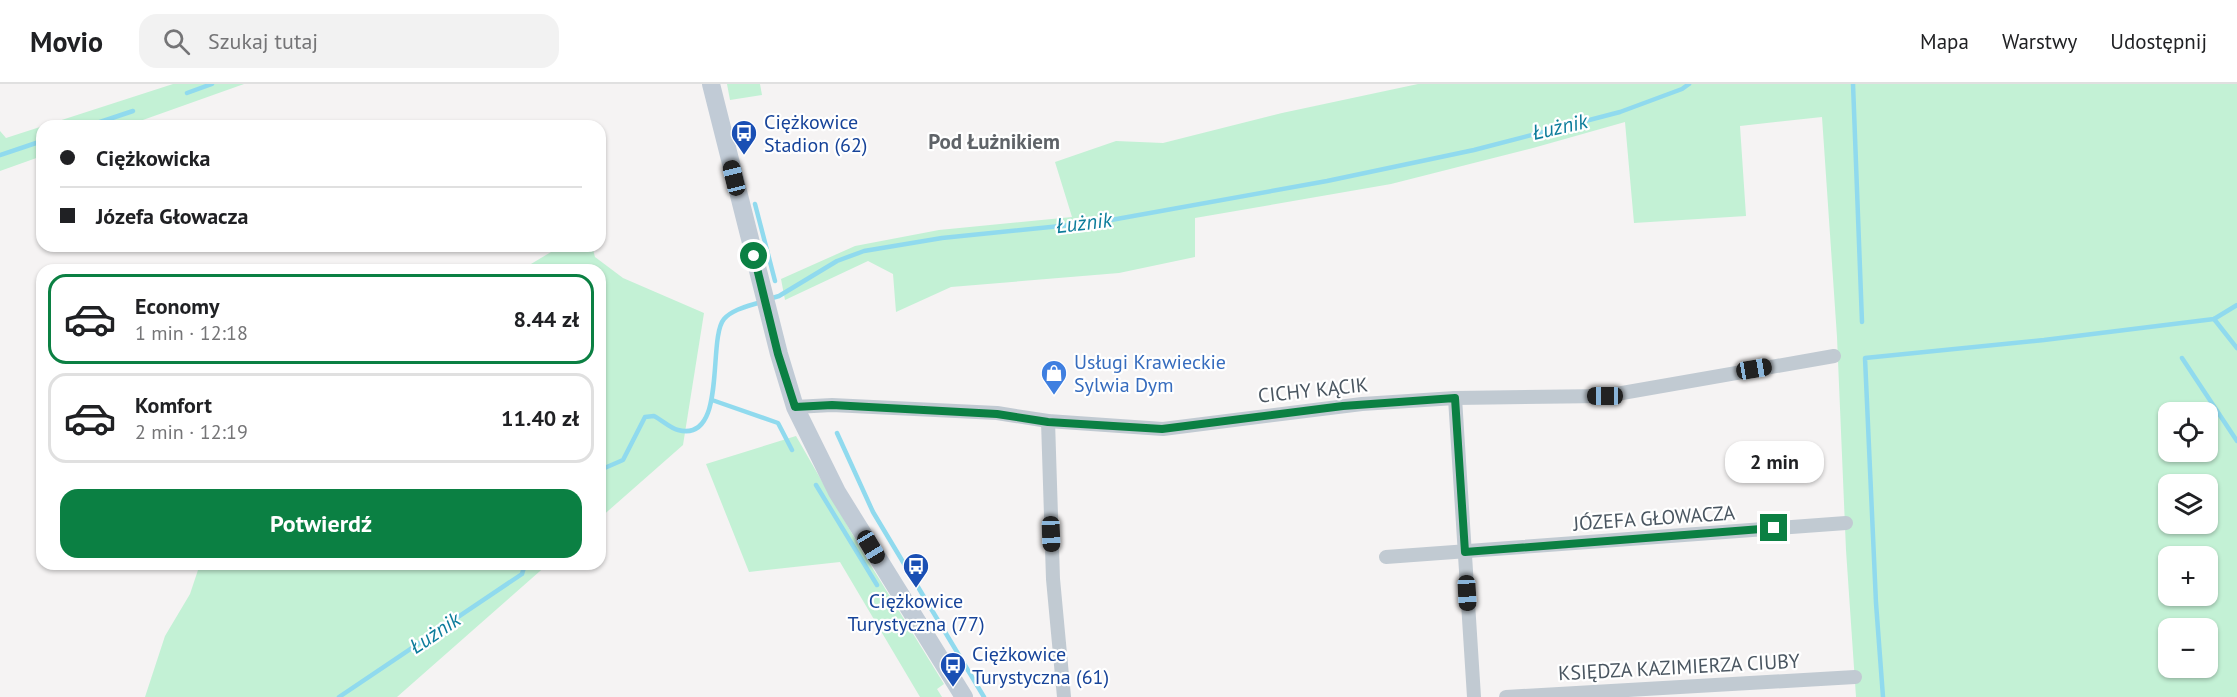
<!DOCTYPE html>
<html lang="pl">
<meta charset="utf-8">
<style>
:root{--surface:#fff;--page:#f2f2f2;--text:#202124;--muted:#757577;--line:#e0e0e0;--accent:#0b8043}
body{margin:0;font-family:"PT Sans",sans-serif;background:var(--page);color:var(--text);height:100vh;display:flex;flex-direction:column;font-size:22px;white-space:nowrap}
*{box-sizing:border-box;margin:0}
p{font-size:20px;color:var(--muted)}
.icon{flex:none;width:33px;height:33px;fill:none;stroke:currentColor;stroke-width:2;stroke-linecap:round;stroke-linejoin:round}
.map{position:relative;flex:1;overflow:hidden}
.sheet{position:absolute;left:36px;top:180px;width:570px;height:306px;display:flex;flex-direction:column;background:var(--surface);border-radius:18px;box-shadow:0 2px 4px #0004}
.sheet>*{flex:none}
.top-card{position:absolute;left:36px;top:36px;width:570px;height:132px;border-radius:18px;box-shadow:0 2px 4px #0004;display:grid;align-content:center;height:132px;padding:0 24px;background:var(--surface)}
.fabs{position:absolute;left:2158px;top:318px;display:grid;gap:12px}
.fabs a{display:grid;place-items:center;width:60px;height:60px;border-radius:12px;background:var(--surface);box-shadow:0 2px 4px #0004;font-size:30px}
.end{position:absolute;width:27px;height:27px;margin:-14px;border:8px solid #0b8043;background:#fff;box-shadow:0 0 0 3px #fff}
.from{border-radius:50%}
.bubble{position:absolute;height:42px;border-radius:18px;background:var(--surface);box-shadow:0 2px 4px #0004;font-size:20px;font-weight:700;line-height:42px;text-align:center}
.car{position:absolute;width:18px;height:36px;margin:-18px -9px;border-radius:8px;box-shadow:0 0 4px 2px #0007;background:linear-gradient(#222 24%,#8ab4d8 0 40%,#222 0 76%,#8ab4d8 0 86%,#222 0)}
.top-card b{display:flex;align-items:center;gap:21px;height:57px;font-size:22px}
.top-card b+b{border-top:2px solid var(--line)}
.top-card i{width:15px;height:15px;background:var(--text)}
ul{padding:10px 0 0;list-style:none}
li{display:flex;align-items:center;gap:18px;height:90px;margin:0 12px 9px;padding:0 12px;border:3px solid var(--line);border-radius:18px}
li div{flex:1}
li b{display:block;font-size:22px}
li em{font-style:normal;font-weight:700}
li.on{border-color:var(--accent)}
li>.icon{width:54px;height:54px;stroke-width:1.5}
.button{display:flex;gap:12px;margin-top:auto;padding:12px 24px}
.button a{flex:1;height:69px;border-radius:18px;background:var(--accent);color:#fff;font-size:24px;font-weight:700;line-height:69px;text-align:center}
header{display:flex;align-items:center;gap:36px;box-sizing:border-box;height:84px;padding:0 30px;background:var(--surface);border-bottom:2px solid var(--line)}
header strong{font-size:28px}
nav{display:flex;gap:33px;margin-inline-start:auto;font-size:21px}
.search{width:420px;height:54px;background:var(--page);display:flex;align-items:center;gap:15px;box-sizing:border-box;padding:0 21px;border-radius:18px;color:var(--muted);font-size:22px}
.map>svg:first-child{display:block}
.green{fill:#c3f1d5;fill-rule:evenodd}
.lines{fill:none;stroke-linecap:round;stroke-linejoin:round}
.stream{stroke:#90daee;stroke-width:4.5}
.street{stroke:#c1cad2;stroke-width:14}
.secondary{stroke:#c1cbd6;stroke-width:18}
.route{stroke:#0b8043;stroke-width:8}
.labels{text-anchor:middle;stroke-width:4.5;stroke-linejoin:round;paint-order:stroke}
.transit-label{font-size:20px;fill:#164399;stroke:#fff;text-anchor:start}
.shop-label{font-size:20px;fill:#366cbe;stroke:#fff;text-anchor:start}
.street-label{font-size:20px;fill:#4a5661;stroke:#fff}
.water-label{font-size:21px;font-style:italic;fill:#0c7c9b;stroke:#fff}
.neighbourhood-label{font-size:21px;font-weight:bold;fill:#5f6368;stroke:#fff}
</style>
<header>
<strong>Movio</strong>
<div class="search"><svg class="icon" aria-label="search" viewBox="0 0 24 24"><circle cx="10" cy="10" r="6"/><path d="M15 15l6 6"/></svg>Szukaj tutaj</div>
<nav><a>Mapa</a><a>Warstwy</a><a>Udostępnij</a></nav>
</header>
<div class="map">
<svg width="2237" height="613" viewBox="0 0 2237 613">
<rect width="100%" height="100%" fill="#f5f3f3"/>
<!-- green -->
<g class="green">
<polygon points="173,0 244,0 126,42 42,42 42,72 0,87 0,47 6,54"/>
<polygon points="727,0 760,0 762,11 730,16"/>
<path d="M1418,0H2237V613H1856L1846,466L1837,253L1822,33L1740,42L1746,132L1634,139L1625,38L1533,64L1391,100L1195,134V173L1119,189L951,203L896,228L893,190L868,177L785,216L781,195L855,162L939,146L1072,133L1055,78L1116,57L1163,59L1282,29ZM2169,328H2208V368H2169ZM2169,400H2208V440H2169ZM2169,472H2208V512H2169ZM2169,544H2208V584H2169Z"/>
<polygon points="548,162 592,162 595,173 623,194 704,229 683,361 600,434 600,186 521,186 551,168"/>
<polygon points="796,352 862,467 944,600 937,605 942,613 920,613 840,478 749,488 706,380"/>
<polygon points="200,480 548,480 397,613 145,613 165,552 190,510"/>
</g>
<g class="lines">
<!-- stream -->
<g class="stream">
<polyline points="1853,0 1862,238"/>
<polyline points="187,9 212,0"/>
<polyline points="88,42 133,27"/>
<polyline points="0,71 42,57"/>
<polyline points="755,120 775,197"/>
<polyline points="769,215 779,212 837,177 864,167 942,154 1100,138 1327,97 1474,66 1620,28 1682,5 1689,0"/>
<polyline points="2214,235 2237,264"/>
<polyline points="2182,274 2237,357"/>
<polyline points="712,316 778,339 792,366"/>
<polyline points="837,349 873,428 984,613"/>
<path d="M600,386L623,376L645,333L654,332C662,336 670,344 678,346C728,359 707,255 724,235C733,225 749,222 761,218"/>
<polyline points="816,401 877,501"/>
<polyline points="339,613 522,490 525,480"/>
<polyline points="1883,613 1876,519 1865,274 2044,256 2214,235 2237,221"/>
</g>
<!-- street -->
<g class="street">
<polyline points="1455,314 1474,613"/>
<polyline points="795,323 832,321 997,329 1048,337 1163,345 1362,320 1455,314 1605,312 1834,272"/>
<polyline points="1048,337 1053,495 1064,613"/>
<polyline points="1386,473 1846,439"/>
<polyline points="1506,613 1855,593"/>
</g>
<!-- secondary -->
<polyline class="secondary" points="711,0 779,270 795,323 837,408 964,613"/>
</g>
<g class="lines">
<!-- route -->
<polyline class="route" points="754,172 778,270 795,323 832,321 997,330 1048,338 1162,345 1343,322 1455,314 1465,468 1774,444"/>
</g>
<!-- icons -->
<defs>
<g id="bus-pin" transform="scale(1.35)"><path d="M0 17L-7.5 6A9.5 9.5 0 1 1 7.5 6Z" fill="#1a4fb4" stroke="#fff"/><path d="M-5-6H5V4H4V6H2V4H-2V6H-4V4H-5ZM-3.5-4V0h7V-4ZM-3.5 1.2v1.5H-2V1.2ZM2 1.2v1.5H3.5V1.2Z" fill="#fff"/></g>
<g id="shop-pin" transform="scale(1.35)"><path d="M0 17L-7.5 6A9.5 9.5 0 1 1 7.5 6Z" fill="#3f7fe0" stroke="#fff"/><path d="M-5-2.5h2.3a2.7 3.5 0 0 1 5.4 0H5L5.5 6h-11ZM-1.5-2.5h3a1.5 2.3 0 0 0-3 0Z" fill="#fff"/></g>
</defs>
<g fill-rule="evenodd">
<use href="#bus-pin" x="744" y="49"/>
<use href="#shop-pin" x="1054" y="289"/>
<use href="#bus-pin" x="916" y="482"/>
<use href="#bus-pin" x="953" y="581"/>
</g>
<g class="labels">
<!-- transit labels -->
<g class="transit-label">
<text x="764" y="45">Ciężkowice<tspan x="764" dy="23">Stadion (62)</tspan></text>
<text x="916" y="524" text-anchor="middle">Ciężkowice<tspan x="916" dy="23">Turystyczna (77)</tspan></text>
<text x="972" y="577">Ciężkowice<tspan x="972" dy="23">Turystyczna (61)</tspan></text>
</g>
<!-- shop labels -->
<g class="shop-label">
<text x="1074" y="285">Usługi Krawieckie<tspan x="1074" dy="23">Sylwia Dym</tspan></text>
</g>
<!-- street labels -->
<g class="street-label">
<text transform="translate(1313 306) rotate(-6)" y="7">CICHY KĄCIK</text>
<text transform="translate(1654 434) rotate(-4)" y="7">JÓZEFA GŁOWACZA</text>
<text transform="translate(1679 583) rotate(-3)" y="7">KSIĘDZA KAZIMIERZA CIUBY</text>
</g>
<!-- water labels -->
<g class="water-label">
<text transform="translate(1560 43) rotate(-13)" y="7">Łużnik</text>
<text transform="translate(1084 139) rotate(-7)" y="7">Łużnik</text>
<text transform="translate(435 549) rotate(-34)" y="7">Łużnik</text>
</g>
<!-- neighbourhood labels -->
<g class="neighbourhood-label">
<text x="994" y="65">Pod Łużnikiem</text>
</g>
</g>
</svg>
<div class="fabs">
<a><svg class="icon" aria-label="locate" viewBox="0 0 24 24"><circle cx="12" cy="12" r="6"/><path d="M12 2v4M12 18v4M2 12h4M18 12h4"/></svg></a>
<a><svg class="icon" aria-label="layers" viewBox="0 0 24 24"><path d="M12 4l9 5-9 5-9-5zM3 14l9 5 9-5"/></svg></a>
<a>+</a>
<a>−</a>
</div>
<i class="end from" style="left:754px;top:172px"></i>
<i class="end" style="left:1774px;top:444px"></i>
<div class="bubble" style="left:1725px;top:357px;width:99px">2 min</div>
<i class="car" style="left:734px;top:94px;rotate:346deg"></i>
<i class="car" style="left:1754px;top:285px;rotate:80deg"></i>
<i class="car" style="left:1605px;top:312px;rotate:270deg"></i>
<i class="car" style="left:1051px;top:450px;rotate:178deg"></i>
<i class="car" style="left:871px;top:463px;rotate:149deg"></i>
<i class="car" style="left:1467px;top:509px;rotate:177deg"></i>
<div class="top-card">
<b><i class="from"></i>Ciężkowicka</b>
<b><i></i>Józefa Głowacza</b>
</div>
<section class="sheet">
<ul>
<li class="on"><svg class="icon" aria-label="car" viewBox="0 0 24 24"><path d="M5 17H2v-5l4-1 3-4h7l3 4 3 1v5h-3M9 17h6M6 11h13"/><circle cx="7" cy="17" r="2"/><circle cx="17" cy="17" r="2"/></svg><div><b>Economy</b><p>1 min · 12:18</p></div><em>8.44 zł</em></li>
<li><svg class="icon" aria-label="car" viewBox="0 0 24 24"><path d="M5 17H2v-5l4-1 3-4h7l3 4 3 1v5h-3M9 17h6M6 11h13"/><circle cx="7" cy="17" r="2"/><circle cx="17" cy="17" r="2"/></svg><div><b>Komfort</b><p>2 min · 12:19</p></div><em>11.40 zł</em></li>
</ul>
<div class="button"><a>Potwierdź</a></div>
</section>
</div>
